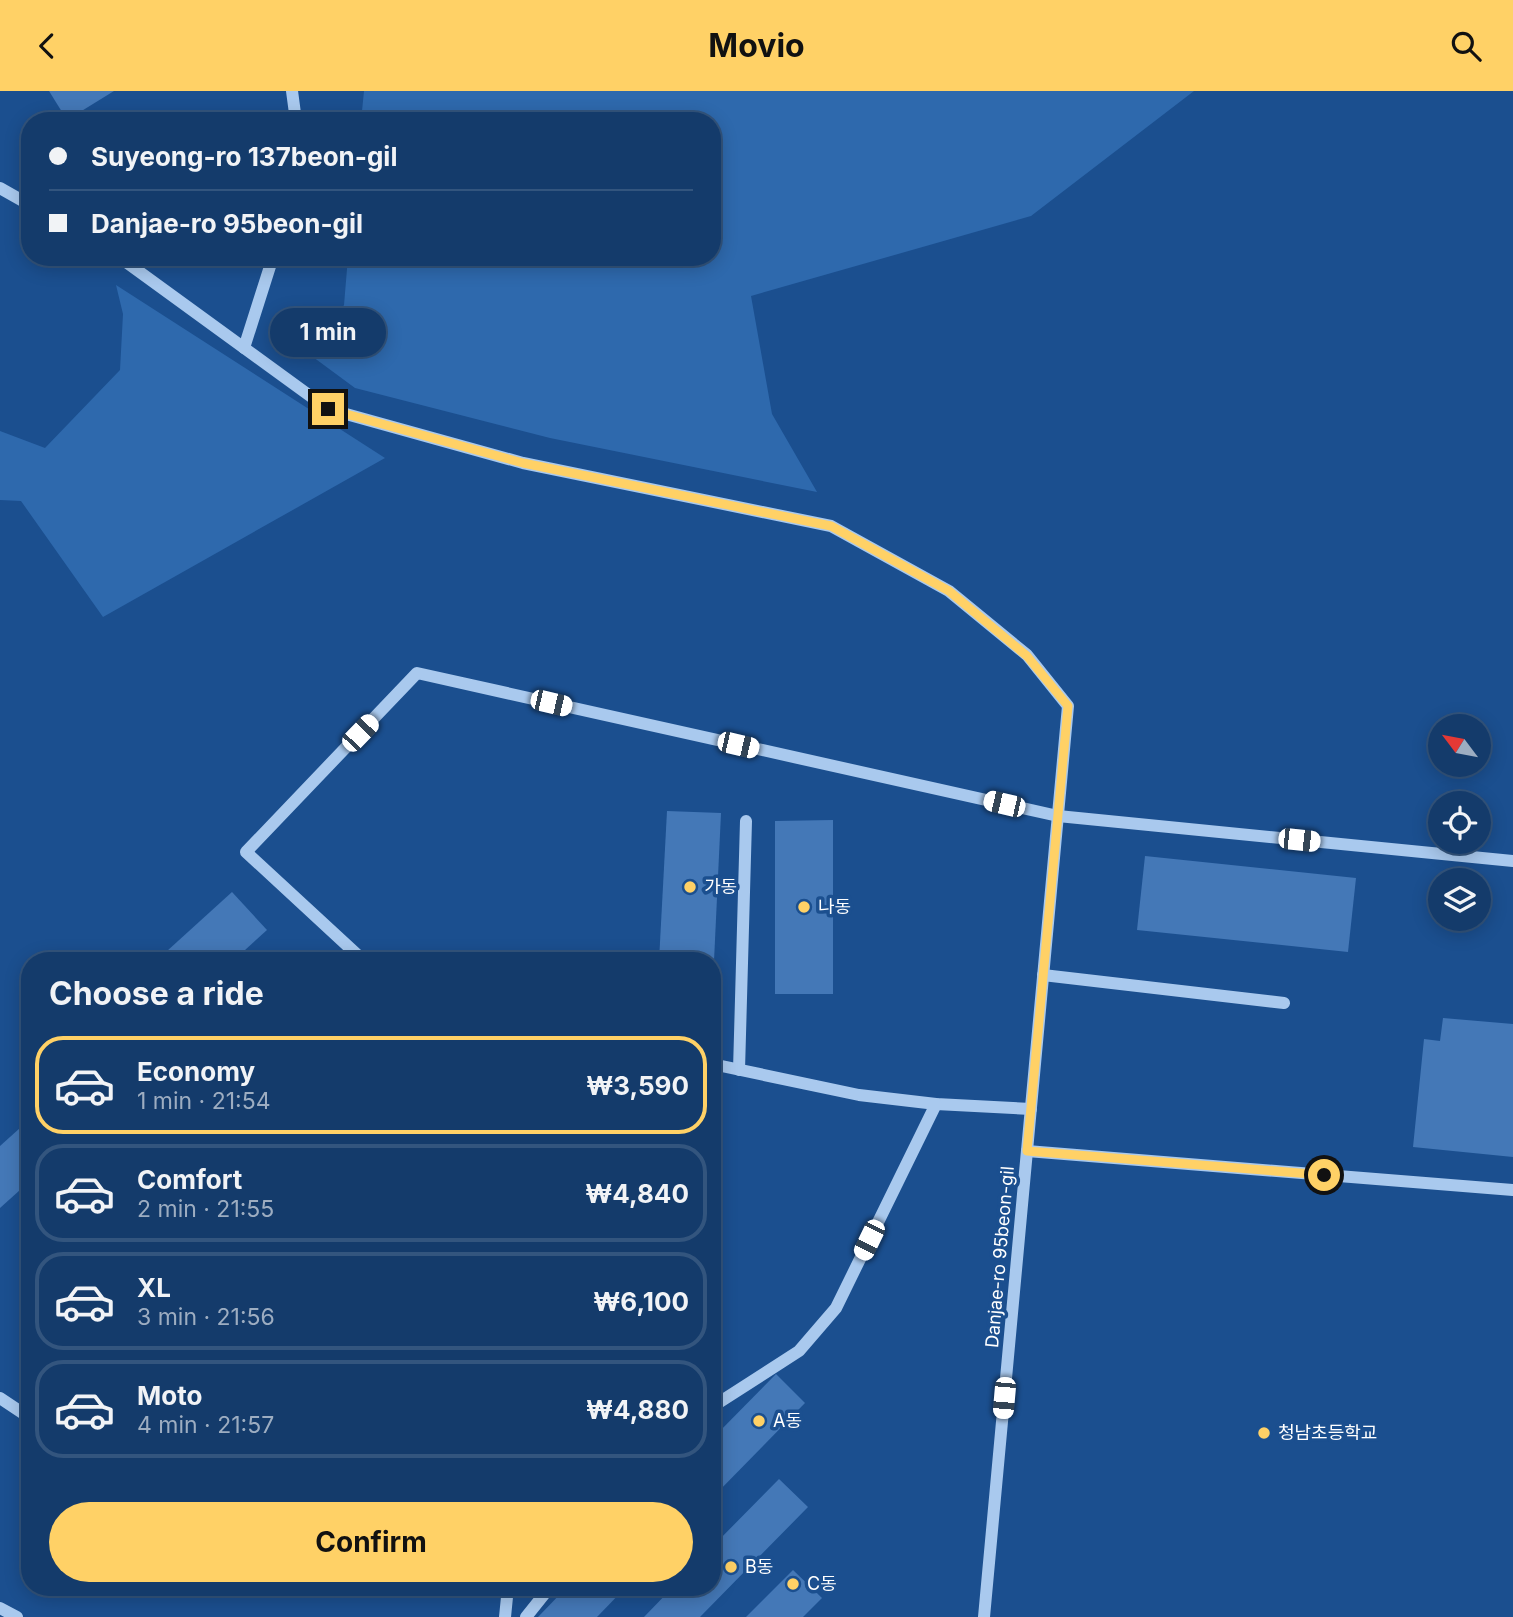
<!DOCTYPE html>
<meta charset="utf-8">
<style>
:root{--surface:#143b6b;--page:#214673;--text:#f1f3f6;--muted:#9dadc1;--line:#33557e;--accent:#ffd166}
body{margin:0;font-family:Inter,"Noto Sans KR",sans-serif;background:var(--page);color:var(--text);height:100vh;display:flex;flex-direction:column;font-size:26px;white-space:nowrap}
*{box-sizing:border-box;margin:0}
p{font-size:23px;color:var(--muted)}
.icon{flex:none;width:38px;height:38px;fill:none;stroke:currentColor;stroke-width:2;stroke-linecap:round;stroke-linejoin:round}
.map{position:relative;flex:1;overflow:hidden}
.sheet{position:absolute;left:21px;top:861px;width:700px;height:644px;display:flex;flex-direction:column;background:var(--surface);border-radius:28px;box-shadow:0 4px 18px #0003,0 0 0 2px var(--line)}
.sheet>*{flex:none}
.hud{position:absolute;left:21px;top:21px;width:700px;height:154px;border-radius:28px;box-shadow:0 4px 18px #0003,0 0 0 2px var(--line);display:grid;align-content:center;height:154px;padding:0 28px;background:var(--surface)}
.needle{width:46px;rotate:302deg}
.controls{position:absolute;left:1428px;top:623px;display:grid;gap:14px}
.controls a{display:grid;place-items:center;width:63px;height:63px;border-radius:50%;background:var(--surface);box-shadow:0 4px 18px #0003,0 0 0 2px var(--line);font-size:35px}
.end{position:absolute;width:32px;height:32px;margin:-16px;border:9px solid #ffd166;background:#111;box-shadow:0 0 0 4px #111}
.from{border-radius:50%}
.bubble{position:absolute;height:49px;border-radius:24px;background:var(--surface);box-shadow:0 4px 18px #0003,0 0 0 2px var(--line);font-size:23px;font-weight:700;line-height:49px;text-align:center}
.car{position:absolute;width:21px;height:42px;margin:-21px -10px;border-radius:9px;box-shadow:0 0 5px 2px #0007;background:linear-gradient(#fff 24%,#345 0 40%,#fff 0 76%,#345 0 86%,#fff 0)}
.hud b{display:flex;align-items:center;gap:24px;height:66px;font-size:26px}
.hud b+b{border-top:2px solid var(--line)}
.hud i{width:18px;height:18px;background:var(--text)}
ul{padding:0;list-style:none}
li{display:flex;align-items:center;gap:21px;height:98px;margin:0 14px 10px;padding:0 14px;border:4px solid var(--line);border-radius:28px}
li div{flex:1}
li b{display:block;font-size:26px}
li em{font-style:normal;font-weight:700}
li.selected{border-color:var(--accent)}
li>.icon{width:63px;height:63px;stroke-width:1.5}
h2{padding:0 28px;font-size:32px;line-height:84px}
.cta{display:flex;gap:14px;margin-top:auto;padding:14px 28px}
.cta a{flex:1;height:80px;border-radius:42px;background:var(--accent);color:#111;font-size:28px;font-weight:700;line-height:80px;text-align:center}
header{display:flex;justify-content:space-between;align-items:center;height:91px;padding:0 28px;background:var(--accent);color:#111;font-size:32px;font-weight:700}
.map>svg:first-child{display:block}
.green{fill:#2e69ad}
.building{fill:#4478b7}
.lines{fill:none;stroke-linecap:round;stroke-linejoin:round}
.minor{stroke:#a9c9ee;stroke-width:12}
.route{stroke:#ffd166;stroke-width:9}
.poi-dot{fill:#ffd166;stroke:#1b4f8f;stroke-width:2.5}
.labels{text-anchor:middle;stroke-width:7;stroke-linejoin:round;paint-order:stroke}
.poi-label{font-size:18px;fill:#fff;stroke:#1b4f8f;text-anchor:start}
.street-label{font-size:18px;fill:#fff;stroke:#1b4f8f}
</style>
<header><svg class="icon" aria-label="back" viewBox="0 0 24 24"><path d="M15 5l-7 7 7 7"/></svg>Movio<svg class="icon" aria-label="search" viewBox="0 0 24 24"><circle cx="10" cy="10" r="6"/><path d="M15 15l6 6"/></svg></header>
<div class="map">
<svg width="1513" height="1526" viewBox="0 0 1513 1526">
<rect width="100%" height="100%" fill="#1b4f8f"/>
<!-- green -->
<g class="green">
<polygon points="364,0 1194,0 1031,125 751,205 772,323 817,401 550,347 355,297 313,266 344,214 348,166 712,166 712,30 361,30"/>
<polygon points="116,194 385,367 103,526 21,410 0,409 0,340 45,357 120,279 123,223"/>
</g>
<!-- building -->
<g class="building">
<polygon points="49,0 114,0 67,29"/>
<polygon points="667,720 721,722 714,870 659,870"/>
<polygon points="833,729 833,903 775,903 775,730"/>
<polygon points="1145,765 1356,787 1348,861 1137,839"/>
<polygon points="232,801 267,839 233,870 156,870"/>
<polygon points="1443,927 1513,933 1513,1066 1413,1056 1424,948 1440,950"/>
<polygon points="30,1028 30,1090 0,1117 0,1055"/>
<polygon points="776,1283 805,1312 712,1407 712,1348"/>
<polygon points="779,1388 808,1416 700,1526 644,1526 673,1496 712,1496 712,1456"/>
<polygon points="793,1479 822,1507 803,1526 746,1526"/>
<polygon points="567,1496 626,1496 597,1526 538,1526"/>
</g>
<g class="lines">
<!-- minor -->
<g class="minor">
<polyline points="292,0 296,30"/>
<polyline points="0,97 30,114"/>
<polyline points="119,166 328,318 523,372 831,435 949,500 1027,564 1068,615 984,1526"/>
<polyline points="244,257 273,166"/>
<polyline points="364,870 246,761 417,582 1058,725 1513,770"/>
<polyline points="1043,884 1284,912"/>
<polyline points="712,973 859,1004 936,1013 1031,1018"/>
<polyline points="739,979 746,730"/>
<polyline points="1027,1060 1513,1099"/>
<polyline points="0,1307 30,1327"/>
<polyline points="712,1316 799,1260 836,1217 936,1013"/>
<polyline points="0,1517 17,1526"/>
<polyline points="505,1526 508,1496"/>
<polyline points="526,1526 550,1496"/>
</g>
</g>
<g class="lines">
<!-- route -->
<polyline class="route" points="328,318 523,372 831,435 949,500 1027,565 1068,615 1027,1060 1324,1084"/>
</g>
<!-- markers -->
<g class="poi-dot">
<circle cx="690" cy="796" r="7"/>
<circle cx="804" cy="816" r="7"/>
<circle cx="759" cy="1330" r="7"/>
<circle cx="1264" cy="1342" r="7"/>
<circle cx="731" cy="1476" r="7"/>
<circle cx="793" cy="1493" r="7"/>
</g>
<g class="labels">
<!-- poi labels -->
<g class="poi-label">
<text x="704" y="802">가동</text>
<text x="818" y="822">나동</text>
<text x="773" y="1336">A동</text>
<text x="1278" y="1348">청남초등학교</text>
<text x="745" y="1482">B동</text>
<text x="807" y="1499">C동</text>
</g>
<!-- street labels -->
<g class="street-label">
<text transform="translate(1000 1166) rotate(-85)" y="6">Danjae-ro 95beon-gil</text>
</g>
</g>
</svg>
<div class="controls">
<a><svg class="needle" viewBox="-14 -14 28 28"><path d="M0-13l5 13h-10z" fill="#e53935"/><path d="M0 13l5-13h-10z" fill="#9dadc1"/></svg></a>
<a><svg class="icon" aria-label="locate" viewBox="0 0 24 24"><circle cx="12" cy="12" r="6"/><path d="M12 2v4M12 18v4M2 12h4M18 12h4"/></svg></a>
<a><svg class="icon" aria-label="layers" viewBox="0 0 24 24"><path d="M12 4l9 5-9 5-9-5zM3 14l9 5 9-5"/></svg></a>
</div>
<i class="end from" style="left:1324px;top:1084px"></i>
<i class="end" style="left:328px;top:318px"></i>
<div class="bubble" style="left:270px;top:217px;width:116px">1 min</div>
<i class="car" style="left:551px;top:612px;rotate:103deg"></i>
<i class="car" style="left:360px;top:642px;rotate:44deg"></i>
<i class="car" style="left:738px;top:654px;rotate:103deg"></i>
<i class="car" style="left:1004px;top:713px;rotate:283deg"></i>
<i class="car" style="left:1299px;top:749px;rotate:96deg"></i>
<i class="car" style="left:869px;top:1149px;rotate:206deg"></i>
<i class="car" style="left:1004px;top:1307px;rotate:185deg"></i>
<div class="hud">
<b><i class="from"></i>Suyeong-ro 137beon-gil</b>
<b><i></i>Danjae-ro 95beon-gil</b>
</div>
<section class="sheet">
<h2>Choose a ride</h2>
<ul>
<li class="selected"><svg class="icon" aria-label="car" viewBox="0 0 24 24"><path d="M5 17H2v-5l4-1 3-4h7l3 4 3 1v5h-3M9 17h6M6 11h13"/><circle cx="7" cy="17" r="2"/><circle cx="17" cy="17" r="2"/></svg><div><b>Economy</b><p>1 min · 21:54</p></div><em>₩3,590</em></li>
<li><svg class="icon" aria-label="car" viewBox="0 0 24 24"><path d="M5 17H2v-5l4-1 3-4h7l3 4 3 1v5h-3M9 17h6M6 11h13"/><circle cx="7" cy="17" r="2"/><circle cx="17" cy="17" r="2"/></svg><div><b>Comfort</b><p>2 min · 21:55</p></div><em>₩4,840</em></li>
<li><svg class="icon" aria-label="car" viewBox="0 0 24 24"><path d="M5 17H2v-5l4-1 3-4h7l3 4 3 1v5h-3M9 17h6M6 11h13"/><circle cx="7" cy="17" r="2"/><circle cx="17" cy="17" r="2"/></svg><div><b>XL</b><p>3 min · 21:56</p></div><em>₩6,100</em></li>
<li><svg class="icon" aria-label="car" viewBox="0 0 24 24"><path d="M5 17H2v-5l4-1 3-4h7l3 4 3 1v5h-3M9 17h6M6 11h13"/><circle cx="7" cy="17" r="2"/><circle cx="17" cy="17" r="2"/></svg><div><b>Moto</b><p>4 min · 21:57</p></div><em>₩4,880</em></li>
</ul>
<div class="cta"><a>Confirm</a></div>
</section>
</div>
